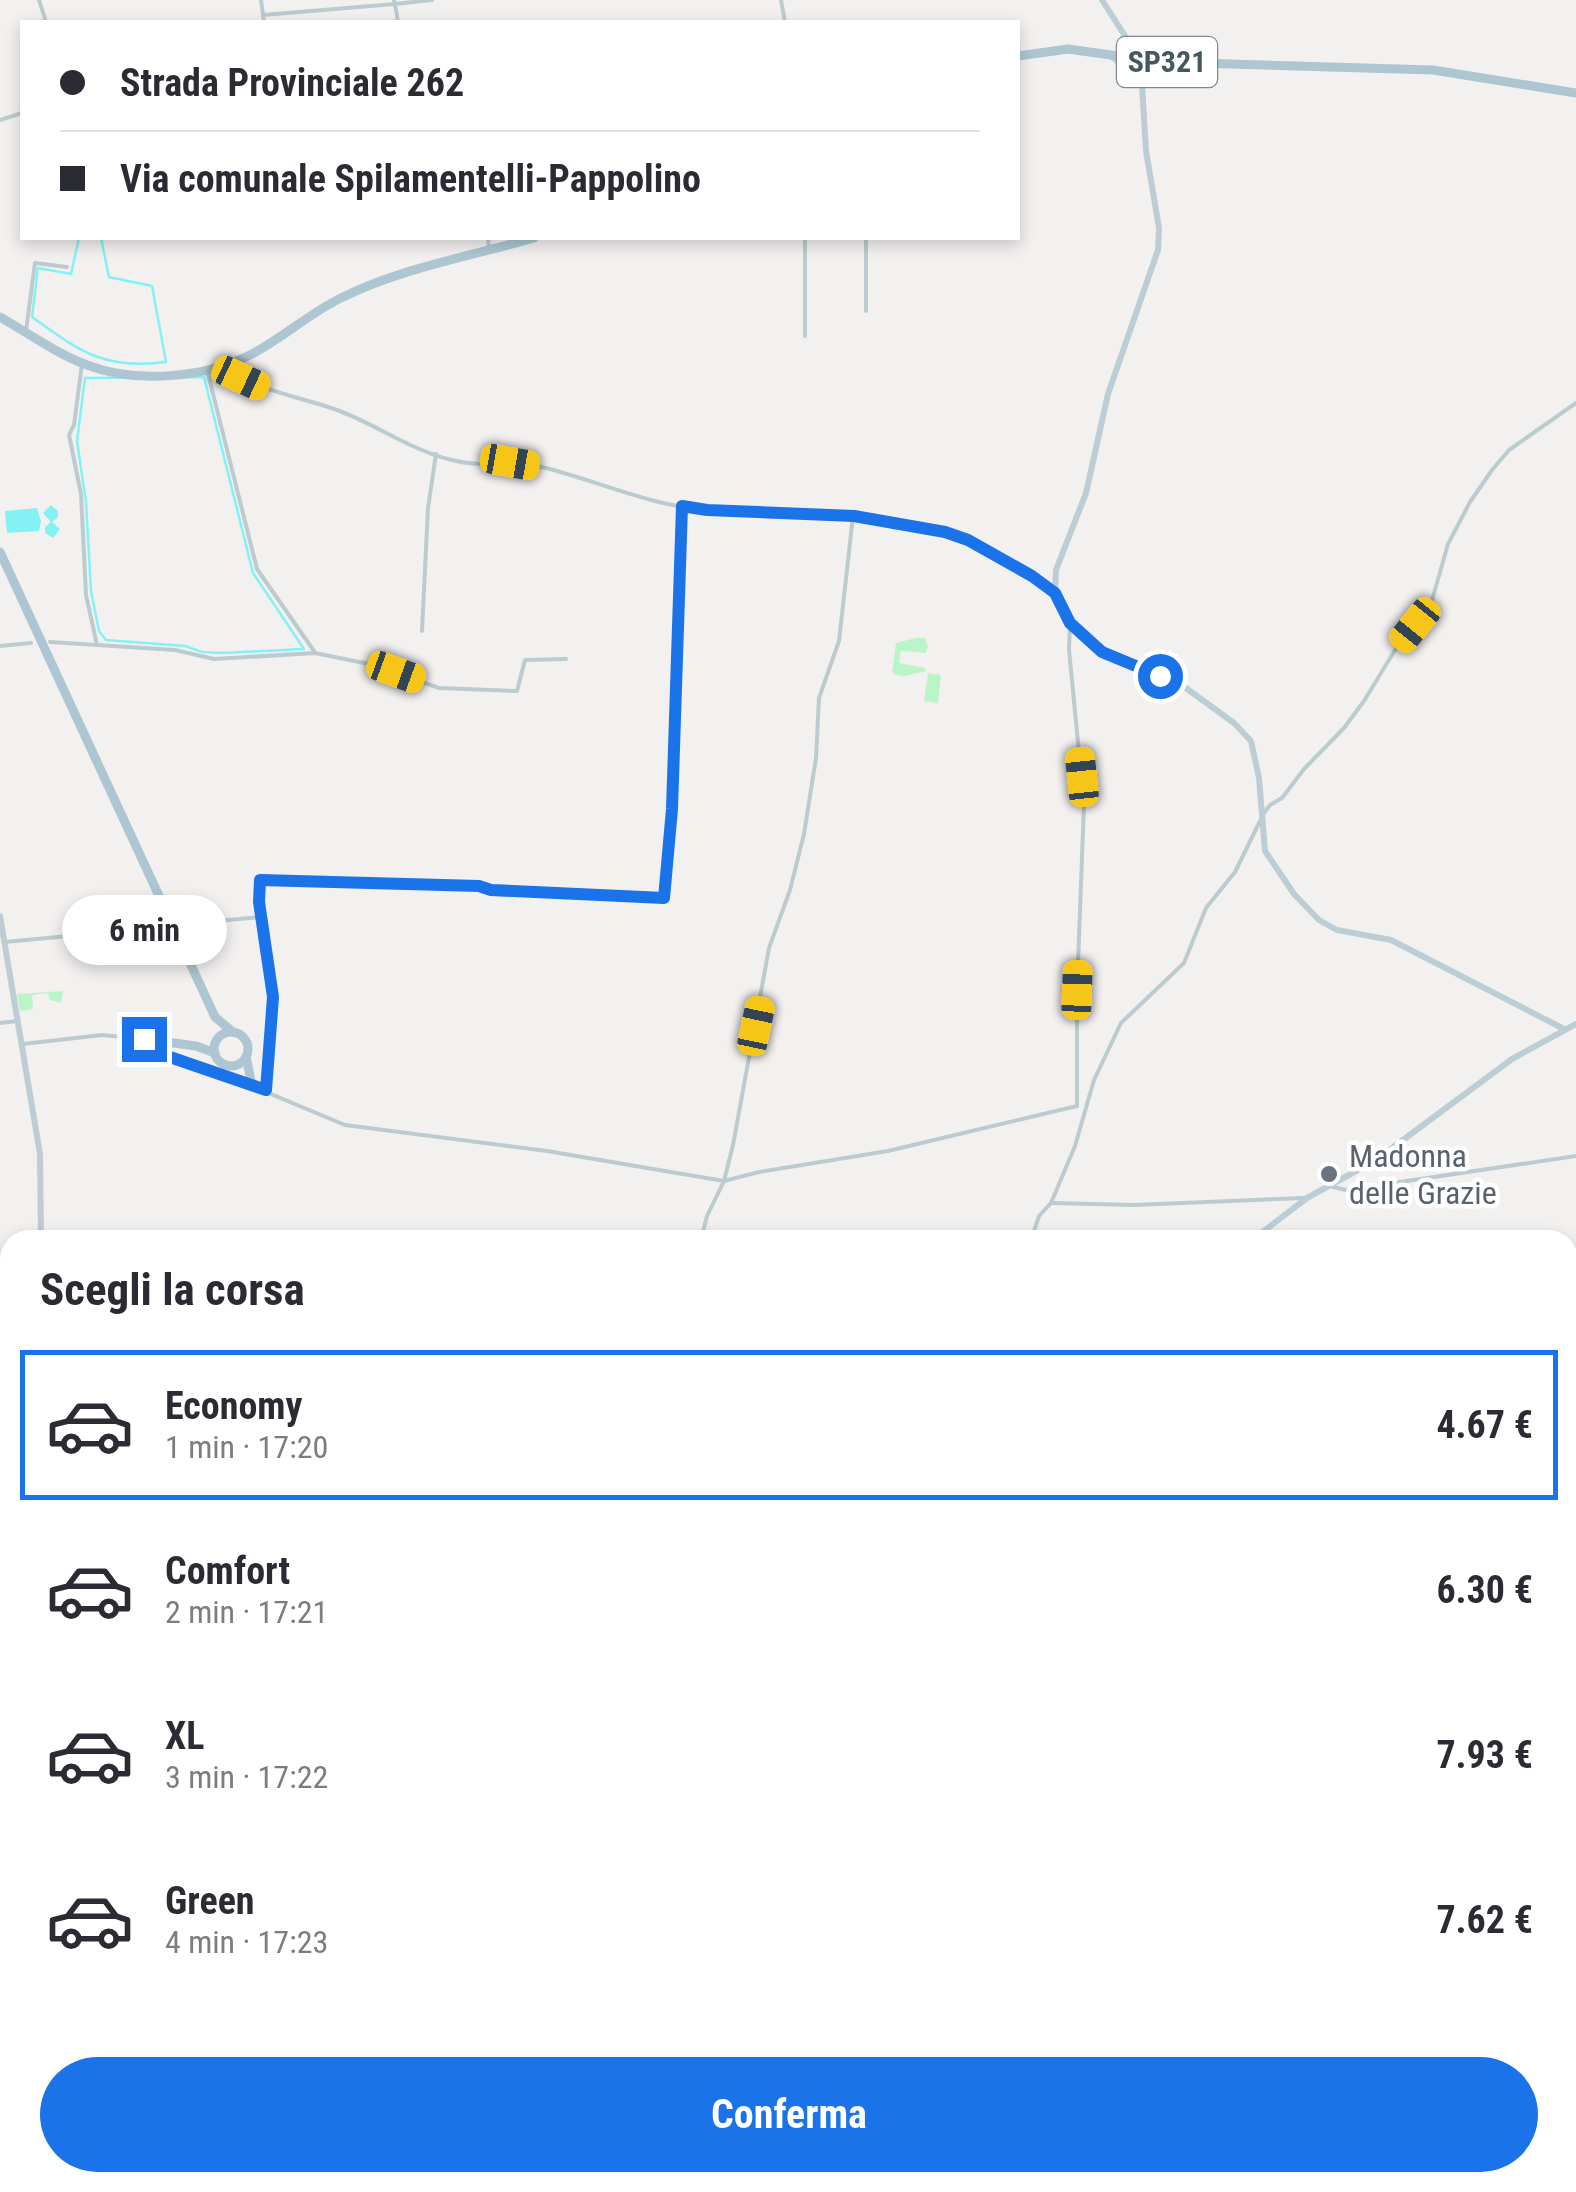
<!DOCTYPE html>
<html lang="it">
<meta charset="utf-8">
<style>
:root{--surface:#fff;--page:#f2f2f3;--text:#2b2b33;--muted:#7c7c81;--line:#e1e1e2;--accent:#1a73e8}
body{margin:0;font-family:"Roboto Condensed",sans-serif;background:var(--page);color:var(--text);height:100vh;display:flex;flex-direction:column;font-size:38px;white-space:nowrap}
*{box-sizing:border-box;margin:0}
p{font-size:32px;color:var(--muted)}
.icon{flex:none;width:55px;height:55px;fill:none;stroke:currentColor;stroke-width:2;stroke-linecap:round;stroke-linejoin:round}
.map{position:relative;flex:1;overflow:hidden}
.sheet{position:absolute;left:0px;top:1230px;width:1578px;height:962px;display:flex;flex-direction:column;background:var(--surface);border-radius:30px 30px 0 0;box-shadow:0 5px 15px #0003}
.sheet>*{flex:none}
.hud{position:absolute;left:20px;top:20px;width:1000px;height:220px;border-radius:0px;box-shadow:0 5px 15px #0003;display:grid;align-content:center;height:220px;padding:0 40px;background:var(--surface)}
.end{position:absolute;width:45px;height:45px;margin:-22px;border:12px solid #1a73e8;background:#fff;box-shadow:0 0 0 5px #fff}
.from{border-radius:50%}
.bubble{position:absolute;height:70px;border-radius:35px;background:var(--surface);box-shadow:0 5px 15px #0003;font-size:32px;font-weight:700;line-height:70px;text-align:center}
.car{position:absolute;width:30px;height:60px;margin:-30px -15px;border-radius:12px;box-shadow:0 0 8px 2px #0007;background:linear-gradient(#f5c518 24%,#345 0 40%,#f5c518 0 76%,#345 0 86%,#f5c518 0)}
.hud b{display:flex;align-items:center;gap:35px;height:95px;font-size:38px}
.hud b+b{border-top:2px solid var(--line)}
.hud i{width:25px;height:25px;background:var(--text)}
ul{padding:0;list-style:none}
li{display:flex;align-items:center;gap:30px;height:150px;margin:0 20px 15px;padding:0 20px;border:5px solid transparent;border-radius:0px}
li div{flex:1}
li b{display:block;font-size:38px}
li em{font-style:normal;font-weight:700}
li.current{border-color:var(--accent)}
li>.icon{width:90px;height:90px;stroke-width:1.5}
h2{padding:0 40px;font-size:45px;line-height:120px}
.action{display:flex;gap:20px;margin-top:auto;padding:20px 40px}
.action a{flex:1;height:115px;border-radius:60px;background:var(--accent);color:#fff;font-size:40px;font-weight:700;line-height:115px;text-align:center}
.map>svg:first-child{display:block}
.green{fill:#bbf4c7}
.water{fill:#84f1f4}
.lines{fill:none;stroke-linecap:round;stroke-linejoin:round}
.stream{stroke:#84f1f4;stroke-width:2.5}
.street{stroke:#bccbd0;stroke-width:4}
.secondary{stroke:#bccdd5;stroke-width:6}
.primary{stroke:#adc6d1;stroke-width:9}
.rail-casing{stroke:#b1b7bb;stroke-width:6}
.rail{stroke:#fff;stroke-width:2.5;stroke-dasharray:8;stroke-linecap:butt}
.route{stroke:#1a73e8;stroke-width:12}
.worship-dot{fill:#6b7280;stroke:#fff;stroke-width:4}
.labels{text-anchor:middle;stroke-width:9;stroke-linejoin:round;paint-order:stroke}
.shield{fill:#fff;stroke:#7e8a8f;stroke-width:2.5}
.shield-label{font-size:30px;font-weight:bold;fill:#46585f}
.worship-label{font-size:32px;fill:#5b616d;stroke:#fff;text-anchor:start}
</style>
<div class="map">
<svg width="1576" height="2192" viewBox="0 0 1576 2192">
<rect width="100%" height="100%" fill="#f3f0f0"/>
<!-- green -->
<g class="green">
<path d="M916,638H925L928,647L925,653L901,651L899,663L925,668V672C913,672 902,681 892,672L896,643Z"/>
<polygon points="928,673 941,675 938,703 924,701"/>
<polygon points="63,991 61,1003 50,1000 48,993 32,995 33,1009 20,1011 17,994"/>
</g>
<!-- water -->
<g class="water">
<polygon points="51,505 58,511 58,517 52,522 60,529 53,538 45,533 45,527 51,522 43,513"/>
<polygon points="37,508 41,521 39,531 7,533 5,511"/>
</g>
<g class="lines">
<!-- stream -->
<g class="stream">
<path d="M79,238L71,274L38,268L32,317C81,352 104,370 166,362L152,286L109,277L101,238"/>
<polygon points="204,377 253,573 304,649 223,653 202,652 185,646 106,640 99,631 91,591 86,502 77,441 85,378"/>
</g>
<!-- street -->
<g class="street">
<polyline points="39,0 46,22"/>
<polyline points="261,0 263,15"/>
<polyline points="781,0 785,22"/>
<polyline points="264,22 263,15 395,4 394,0"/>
<polyline points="398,22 395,4 432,0"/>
<polyline points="0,120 22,113"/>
<polyline points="488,238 489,250"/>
<polyline points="805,238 805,336"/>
<polyline points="866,238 866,311"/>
<polyline points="26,331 35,263 67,267"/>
<polyline points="82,364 74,425 69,435 81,494 86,595 97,645"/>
<path d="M225,366C259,392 298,396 337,410C378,425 413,452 456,461C484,468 515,460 546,468C600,482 651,506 708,510C788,516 872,507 949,533C987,546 1023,570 1055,593"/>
<polyline points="207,370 257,569 314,651"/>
<polyline points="422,631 428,508 436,454"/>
<polyline points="50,642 175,650 214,659 315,653 374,665 439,688 517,691 525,660 566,659"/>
<polyline points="0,646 31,643"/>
<polyline points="1264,813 1270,805 1282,798 1304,769 1344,728 1364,701 1395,650 1429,611 1448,544 1470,502 1492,470 1509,450 1576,403"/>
<polyline points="261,917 273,997 265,1091"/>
<polyline points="183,924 261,917 258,886 260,880 479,885 491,890 664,898 672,809 682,506"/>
<polyline points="5,942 163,927"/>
<polyline points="0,1023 18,1021"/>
<polyline points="23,1044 102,1035 142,1039"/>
<polyline points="150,1044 164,1055 223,1074 345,1125 547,1151 724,1181 759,1172 888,1151 1077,1106 1077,990 1084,804 1069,650 1070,623"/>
<polyline points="1329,1186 1346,1190 1576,1156"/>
<polyline points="1052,1203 1134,1205 1303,1198"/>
<polyline points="701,1240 707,1216 724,1181 733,1145 769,948 790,890 804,834 816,758 819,698 839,641 853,516"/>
<polyline points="1031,1240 1039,1216 1051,1203 1075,1146 1094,1080 1121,1023 1184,963 1206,908 1235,872 1260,821"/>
<polyline points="1568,1499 1576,1492"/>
<polyline points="0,1657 10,1656"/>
<polyline points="0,1725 10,1724"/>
<polyline points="0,1775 10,1776"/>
<polyline points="0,1821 10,1823"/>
<polyline points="0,1868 10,1870"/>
<polyline points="1568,1941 1576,1938"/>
<polyline points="0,1950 10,1949"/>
<polyline points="0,1992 10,1991"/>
<polyline points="0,2093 10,2092"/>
<polyline points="1568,2103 1576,2100"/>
<polyline points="0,2135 10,2135"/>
<polyline points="0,2178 10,2177"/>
<polyline points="20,2182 20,2192"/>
<polyline points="406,2182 408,2192"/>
<polyline points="431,2182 433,2192"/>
<polyline points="76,2185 111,2183 117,2192"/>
<polyline points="306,2192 342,2187 345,2182"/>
<polyline points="571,2192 591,2182"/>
<polyline points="985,2192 998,2182"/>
</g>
<!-- secondary -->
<g class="secondary">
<polyline points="1102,0 1134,50"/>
<polyline points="1123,38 1128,56 1136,60 1139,79"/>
<polyline points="1132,48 1141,68 1146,151 1159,228 1158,250 1108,394 1086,493 1056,570 1055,593 1061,608 1070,623 1102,652 1179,683 1234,723 1251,741 1259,778 1265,851 1294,894 1319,920 1337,930 1391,940 1564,1029"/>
<polyline points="1112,57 1134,73"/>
<polyline points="0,916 40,1154 41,1240"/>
<polyline points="1252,1240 1307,1198 1376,1160 1512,1059 1576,1024"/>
<polyline points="0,2062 10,2012"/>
<polyline points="227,2192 230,2182"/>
</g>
<!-- primary -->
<g class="primary">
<polyline points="1018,56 1068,49 1161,62 1433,70 1576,93"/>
<path d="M0,317C28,333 57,354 87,365C136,384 206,378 252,354C284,337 311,312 343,297C402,268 471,256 534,238"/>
<polyline points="0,552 215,1017 233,1032"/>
<circle cx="231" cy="1049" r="17"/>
<polyline points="144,1039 196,1046 215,1053"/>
<polyline points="246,1057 252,1085"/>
</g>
<!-- rail casing -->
<g class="rail-casing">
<g id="rail">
<polyline points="0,1543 10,1572"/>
<polyline points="154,2182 154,2192"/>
</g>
</g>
<!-- rail -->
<use href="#rail" class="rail"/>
</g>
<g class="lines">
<!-- route -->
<polyline class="route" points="144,1039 164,1055 266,1090 273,997 259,902 260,880 479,886 491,890 664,898 672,809 682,506 707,510 854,516 945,532 968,540 1032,576 1055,593 1070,623 1102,652 1160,676"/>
</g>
<!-- markers -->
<circle class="worship-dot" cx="1329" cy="1174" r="10"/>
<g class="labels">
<!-- shield labels -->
<rect class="shield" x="1117" y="37" width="100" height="50" rx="8"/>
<g class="shield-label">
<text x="1167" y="72">SP321</text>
</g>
<!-- worship labels -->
<g class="worship-label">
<text x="1349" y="1167">Madonna<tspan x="1349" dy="37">delle Grazie</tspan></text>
</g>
</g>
</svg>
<i class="end from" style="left:1160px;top:676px"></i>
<i class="end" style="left:144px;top:1039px"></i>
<div class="bubble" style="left:62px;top:895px;width:165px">6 min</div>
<i class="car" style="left:241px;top:378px;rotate:115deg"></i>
<i class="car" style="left:510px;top:462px;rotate:100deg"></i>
<i class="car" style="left:1415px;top:625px;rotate:219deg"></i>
<i class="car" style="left:396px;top:672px;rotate:110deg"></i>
<i class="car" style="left:1082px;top:777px;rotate:354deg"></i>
<i class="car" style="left:1077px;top:990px;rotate:2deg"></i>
<i class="car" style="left:756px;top:1026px;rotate:12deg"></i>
<div class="hud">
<b><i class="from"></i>Strada Provinciale 262</b>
<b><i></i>Via comunale Spilamentelli-Pappolino</b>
</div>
<section class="sheet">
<h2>Scegli la corsa</h2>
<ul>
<li class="current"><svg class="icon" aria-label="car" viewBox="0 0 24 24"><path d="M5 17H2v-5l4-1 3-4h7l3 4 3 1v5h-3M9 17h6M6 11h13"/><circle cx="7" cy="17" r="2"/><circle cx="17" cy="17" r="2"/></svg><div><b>Economy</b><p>1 min · 17:20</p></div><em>4.67 €</em></li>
<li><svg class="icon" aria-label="car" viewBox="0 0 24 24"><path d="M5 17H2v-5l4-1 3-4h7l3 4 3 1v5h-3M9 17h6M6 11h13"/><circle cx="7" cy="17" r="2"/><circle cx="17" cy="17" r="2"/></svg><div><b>Comfort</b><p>2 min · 17:21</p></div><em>6.30 €</em></li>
<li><svg class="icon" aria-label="car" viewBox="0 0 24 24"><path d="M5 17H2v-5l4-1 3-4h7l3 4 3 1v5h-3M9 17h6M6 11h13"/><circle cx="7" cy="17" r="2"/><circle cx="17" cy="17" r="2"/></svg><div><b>XL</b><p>3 min · 17:22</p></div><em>7.93 €</em></li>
<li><svg class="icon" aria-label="car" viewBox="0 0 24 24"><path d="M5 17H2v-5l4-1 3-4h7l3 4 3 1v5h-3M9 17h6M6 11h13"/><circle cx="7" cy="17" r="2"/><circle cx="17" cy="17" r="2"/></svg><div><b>Green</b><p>4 min · 17:23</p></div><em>7.62 €</em></li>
</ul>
<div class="action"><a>Conferma</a></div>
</section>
</div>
